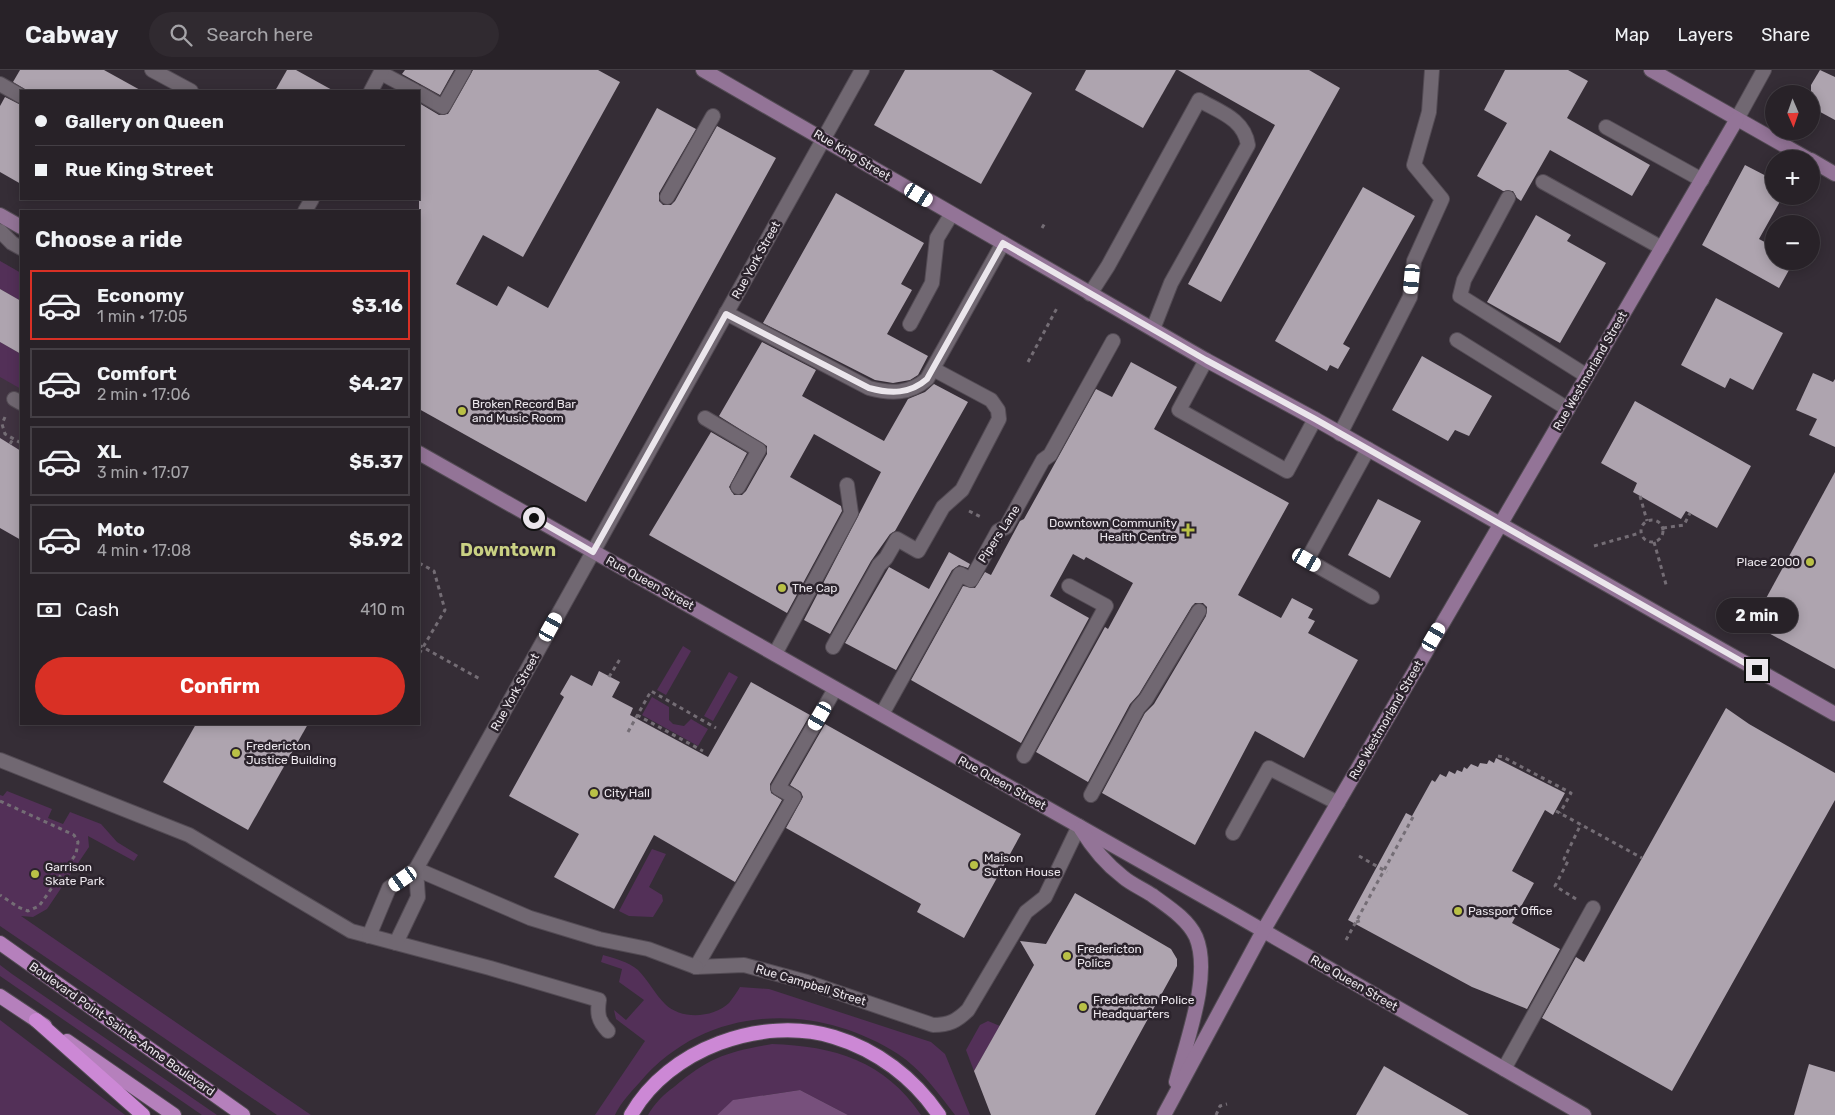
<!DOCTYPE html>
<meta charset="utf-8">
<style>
:root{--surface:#282228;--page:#302a30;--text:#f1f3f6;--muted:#a5a4a8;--line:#443f45;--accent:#d93025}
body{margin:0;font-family:Rubik,sans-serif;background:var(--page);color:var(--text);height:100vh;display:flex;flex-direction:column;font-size:19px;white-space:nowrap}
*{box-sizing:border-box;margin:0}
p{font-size:16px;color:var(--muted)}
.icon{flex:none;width:28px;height:28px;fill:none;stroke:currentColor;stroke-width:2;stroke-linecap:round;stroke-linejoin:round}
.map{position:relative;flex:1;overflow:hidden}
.side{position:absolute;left:20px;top:140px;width:400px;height:515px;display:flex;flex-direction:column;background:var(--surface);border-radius:0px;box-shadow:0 2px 12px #0003,0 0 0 1px var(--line)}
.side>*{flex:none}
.top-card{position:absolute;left:20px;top:20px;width:400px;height:110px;border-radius:0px;box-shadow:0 2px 12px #0003,0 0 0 1px var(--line);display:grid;align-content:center;height:110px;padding:0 15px;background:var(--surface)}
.needle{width:32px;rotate:178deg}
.fabs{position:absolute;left:1765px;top:15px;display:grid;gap:10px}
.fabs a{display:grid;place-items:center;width:55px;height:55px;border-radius:50%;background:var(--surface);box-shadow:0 2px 12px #0003,0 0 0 1px var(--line);font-size:25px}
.end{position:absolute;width:22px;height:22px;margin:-11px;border:6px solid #ebe6ec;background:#111;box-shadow:0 0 0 2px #111}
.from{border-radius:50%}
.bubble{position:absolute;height:35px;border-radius:18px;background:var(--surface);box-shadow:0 2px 12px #0003,0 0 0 1px var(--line);font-size:16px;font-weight:700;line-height:35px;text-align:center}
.car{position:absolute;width:15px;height:30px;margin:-15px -8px;border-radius:6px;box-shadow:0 0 4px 1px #0007;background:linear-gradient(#fff 24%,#345 0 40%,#fff 0 76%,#345 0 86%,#fff 0)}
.top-card b{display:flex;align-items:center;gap:18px;height:48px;font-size:19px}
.top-card b+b{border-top:1px solid var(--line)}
.top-card i{width:12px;height:12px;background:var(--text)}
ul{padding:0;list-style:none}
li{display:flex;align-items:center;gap:15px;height:70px;margin:0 10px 8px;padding:0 5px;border:2px solid var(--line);border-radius:0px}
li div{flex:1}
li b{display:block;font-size:19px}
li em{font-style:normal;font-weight:700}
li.selected{border-color:var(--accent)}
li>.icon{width:45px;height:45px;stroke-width:1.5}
h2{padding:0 15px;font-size:22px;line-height:60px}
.pay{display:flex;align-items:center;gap:12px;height:55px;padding:0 15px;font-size:19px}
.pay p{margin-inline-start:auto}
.action{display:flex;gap:10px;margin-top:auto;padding:10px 15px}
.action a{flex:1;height:58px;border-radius:30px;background:var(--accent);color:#fff;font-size:20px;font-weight:700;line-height:58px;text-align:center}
header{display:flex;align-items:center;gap:30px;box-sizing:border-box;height:70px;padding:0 25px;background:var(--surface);border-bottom:1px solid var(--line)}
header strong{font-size:24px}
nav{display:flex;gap:28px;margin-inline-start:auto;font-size:18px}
.search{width:350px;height:45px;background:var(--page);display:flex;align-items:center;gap:12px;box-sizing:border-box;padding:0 18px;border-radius:28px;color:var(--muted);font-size:19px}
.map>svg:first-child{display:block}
.built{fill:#403341}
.green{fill:#533058}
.forest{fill:#77507c}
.building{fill:#aea4af}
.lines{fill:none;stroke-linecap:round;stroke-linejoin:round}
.service-casing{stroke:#534b54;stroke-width:16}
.pedestrian-casing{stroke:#534b54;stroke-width:16}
.minor-casing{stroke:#534b54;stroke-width:16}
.tertiary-casing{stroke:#534b54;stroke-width:16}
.secondary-casing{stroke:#534b54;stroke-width:16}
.primary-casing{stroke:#534b54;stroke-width:16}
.trunk-casing{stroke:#534b54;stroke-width:16}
.path{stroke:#746d75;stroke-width:3;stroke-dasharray:4 4;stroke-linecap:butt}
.service{stroke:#716872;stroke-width:14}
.pedestrian{stroke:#716872;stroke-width:14}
.minor{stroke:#716872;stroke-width:14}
.tertiary{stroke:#716872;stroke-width:14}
.secondary{stroke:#937497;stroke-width:14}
.primary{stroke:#b580bc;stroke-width:14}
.trunk{stroke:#cc88d5;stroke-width:14}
.route{stroke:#ebe6ec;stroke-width:6}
.poi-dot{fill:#b9c046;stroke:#2b232c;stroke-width:2}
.labels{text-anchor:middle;stroke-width:5;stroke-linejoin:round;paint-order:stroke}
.street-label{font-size:12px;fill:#ebe6ec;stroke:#2b232c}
.poi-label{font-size:12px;fill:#ebe6ec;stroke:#2b232c;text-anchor:start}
.district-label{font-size:18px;font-weight:bold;fill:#cad183;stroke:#2b232c}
</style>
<header>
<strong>Cabway</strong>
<div class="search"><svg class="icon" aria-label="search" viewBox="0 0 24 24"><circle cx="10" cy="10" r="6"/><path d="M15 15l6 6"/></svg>Search here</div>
<nav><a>Map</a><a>Layers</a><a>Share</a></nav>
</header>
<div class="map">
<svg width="1835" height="1045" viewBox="0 0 1835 1045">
<rect width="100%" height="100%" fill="#352d36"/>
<!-- built -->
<polygon class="built" points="0,191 21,203 21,470 0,458"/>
<!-- green -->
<g class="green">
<polygon points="0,191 21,203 21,231 0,219"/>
<polygon points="0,272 21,284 21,319 0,307"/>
<polygon points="683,576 691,581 666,625 657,620"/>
<polygon points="729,602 738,607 713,651 704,646"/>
<polygon points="652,627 669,637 669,650 673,654 684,656 691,649 708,659 698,676 642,645"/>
<polygon points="7,721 52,739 48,748 63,754 70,742 101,754 117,772 138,785 134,791 88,766 89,777 47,839 33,847 21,846 311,1045 277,1045 0,856 0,725 3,726"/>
<polygon points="652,779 666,784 649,817 662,825 663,831 653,847 629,846 619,841"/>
<path d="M603,885C614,888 629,892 638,900C648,910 655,924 665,934C681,950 713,948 729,933C733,928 737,922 740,917L769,919L931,972L945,984L970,1045H955C939,1024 921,999 898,984C816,931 706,934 640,1012C631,1022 621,1032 615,1045H595L645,971L616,949L614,940L626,950L644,930L619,912L622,899L601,892Z"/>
<polygon points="0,895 12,904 217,1045 202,1045 0,906"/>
<polygon points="0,950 125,1045 0,1045"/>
<polygon points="988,951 1000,956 974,1001 966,980 980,955"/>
<path d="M772,974C834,976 885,991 921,1045H848L800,1020L734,1030L717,1045H648C654,1034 664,1024 674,1017C709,987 727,982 772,974Z"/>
</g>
<!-- forest -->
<polygon class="forest" points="800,1020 848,1045 717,1045 733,1030"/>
<!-- building -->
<g class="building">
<polygon points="20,0 104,0 142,21 28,21 13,12"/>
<polygon points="287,0 296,0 334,21 275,21"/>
<polygon points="405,0 454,0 440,25 402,4"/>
<polygon points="473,0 598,0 620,12 523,187 483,165 456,214 497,236 508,216 548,238 657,38 696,59 659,123 659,131 663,135 671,135 675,131 717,56 776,88 586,432 419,339 419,33 439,45 448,44"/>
<polygon points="905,0 992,0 1032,23 981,114 874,55"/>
<polygon points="1086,0 1176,0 1143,58 1075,20"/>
<polygon points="1178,0 1309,0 1340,18 1221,232 1188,214 1275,55"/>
<polygon points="1505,0 1568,0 1588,11 1567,48 1650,95 1632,126 1550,80 1521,131 1517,128 1513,121 1503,121 1477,106 1507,53 1484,40"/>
<polygon points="1820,0 1835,7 1835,50 1811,37 1811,15"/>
<polygon points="5,27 21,35 21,114 0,102 0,36"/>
<polygon points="1745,95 1774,110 1774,126 1783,126 1759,169 1774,177 1774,191 1794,191 1779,218 1702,175"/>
<polygon points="1363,117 1415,146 1343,274 1350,278 1338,299 1330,295 1327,301 1275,271"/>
<polygon points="836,123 924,173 901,214 912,220 887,264 928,286 918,305 910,310 893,313 875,310 763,253"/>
<polygon points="1536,145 1571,165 1567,171 1606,193 1560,273 1487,232"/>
<polygon points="0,219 21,231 21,284 0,272"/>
<polygon points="1716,228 1783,263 1753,320 1730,308 1725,318 1681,295"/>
<polygon points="762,272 816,300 802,326 884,371 908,329 925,322 934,314 968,332 895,461 890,464 871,491 830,564 804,550 881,402 814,364 790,407 841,436 842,441 787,543 649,465 711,362 747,383 729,417 734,425 742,425 746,421 767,384 767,376 719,346"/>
<polygon points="1422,286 1492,326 1469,366 1455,360 1448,371 1392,340"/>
<polygon points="1131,292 1177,317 1154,359 1289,433 1238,525 1281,548 1292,528 1313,539 1308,548 1315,551 1308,563 1358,590 1304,688 1255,661 1195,775 1102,723 1145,643 1154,634 1206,546 1207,537 1203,533 1195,533 1192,536 1139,624 1130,634 1088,712 1036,682 1105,557 1108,559 1133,513 1086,487 1084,490 1073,484 1050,526 1089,548 1021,673 911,610 963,516 975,518 985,502 991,505 1020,451 1024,449 1096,319 1112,327"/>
<polygon points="1813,303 1833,312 1835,309 1835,377 1809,365 1817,349 1796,340"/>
<polygon points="1635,331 1751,396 1717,458 1686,441 1681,449 1633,422 1637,413 1601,393"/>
<polygon points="0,368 21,381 21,470 0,458"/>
<polygon points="1835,402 1835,599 1752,554"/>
<polygon points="1378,429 1421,451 1390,508 1348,485"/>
<polygon points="949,482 970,494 968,498 959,495 952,500 896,600 845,573 889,497 929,519"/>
<polygon points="599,601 620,612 612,627 633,638 630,645 708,687 751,612 810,645 770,714 771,723 782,730 735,812 654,765 614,839 554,807 579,764 509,726 564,627 560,624 571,605 592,616"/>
<polygon points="1726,638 1749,654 1835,703 1835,730 1672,1021 1542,948 1576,887 1584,892"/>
<polygon points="196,654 308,654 248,760 163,712"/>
<polygon points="825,654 1021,764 964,868 917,842 921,834 786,758 803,727 801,722 790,715"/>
<polygon points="1496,688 1565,723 1553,745 1545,740 1512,801 1534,813 1512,853 1560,879 1527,939 1472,917 1348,850 1406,743 1412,746 1432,710 1435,712 1440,704 1446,707 1449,701 1455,704 1457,700 1462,702 1464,697 1467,699 1471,694 1478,697 1480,693 1487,694 1489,690 1494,693"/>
<polygon points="1075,823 1171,879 1177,889 1177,896 1095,1045 991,1045 974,1001 1034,895 1020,871 1046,874"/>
<polygon points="1809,994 1835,1002 1835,1045 1794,1045"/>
<polygon points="1384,996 1469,1045 1356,1045"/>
</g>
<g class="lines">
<!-- service casing -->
<g class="service-casing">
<g id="service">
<polyline points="152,0 191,21"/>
<polyline points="381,3 415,21"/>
<polyline points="0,14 21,26"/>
<polyline points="371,21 382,0"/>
<polyline points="419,23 443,37 464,0"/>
<polyline points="1606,57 1702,110"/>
<polyline points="1543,112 1662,178"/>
<polyline points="667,127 713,46"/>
<polyline points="1508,128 1464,210 1460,226 1587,306"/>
<polyline points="305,141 312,129"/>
<polyline points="0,161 12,173 21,178"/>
<path d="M1090,224L1108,196L1199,30C1220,42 1244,49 1248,75L1171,213L1153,259"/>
<path d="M726,243L869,318C891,324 910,324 927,309L1003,173"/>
<polyline points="910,254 932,213 937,168 951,145"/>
<polyline points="1457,270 1568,339"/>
<polyline points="1206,290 1179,340 1287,401 1315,349"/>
<polyline points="14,329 21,333"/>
<polyline points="705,348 759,380 738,417"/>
<polyline points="1340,364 1410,227 1414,191 1442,129 1414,95 1429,42 1432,0"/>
<polyline points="1368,379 1307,490 1372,527"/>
<polyline points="833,577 879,495 886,488 897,469 918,481 943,437 962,420 999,349 998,340 991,330 933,299"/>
<polyline points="775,584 851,443 847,415"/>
<polyline points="1024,686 1106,536 1069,516"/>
<path d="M0,690L189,765L351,861L490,898L599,930C597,943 598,951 608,961"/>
<polyline points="1091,725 1138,638 1146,629 1199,541"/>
<polyline points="1233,763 1269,698 1338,733"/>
<polyline points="369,866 389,818 416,799"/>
<polyline points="396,873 418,827 416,799"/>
<path d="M696,897L744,895L807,912L933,955C949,955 957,951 968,940L1026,842L1045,827L1079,756"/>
<polyline points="696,897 794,727 778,718 835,619"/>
<polyline points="1504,999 1593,838"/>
</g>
</g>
<!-- pedestrian casing -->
<g class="pedestrian-casing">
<polyline id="pedestrian" points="882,644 960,504 971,510 998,461 1006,457 1043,390 1050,385 1113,271"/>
</g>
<!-- minor casing -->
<g class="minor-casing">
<polyline id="minor" points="416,799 530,848 599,869 648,879 696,897"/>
</g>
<!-- tertiary casing -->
<g class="tertiary-casing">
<g id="tertiary">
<polyline points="1737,49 1764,0"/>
<polyline points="416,799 862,0"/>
</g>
</g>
<!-- secondary casing -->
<g class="secondary-casing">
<g id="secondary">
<polyline points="703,0 1206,290 1315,349 1835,644"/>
<polyline points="1651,0 1808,89"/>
<polyline points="1811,90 1835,104"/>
<polyline points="0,145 21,157"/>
<polyline points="419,383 1229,841 1584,1045"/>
<path d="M1081,759C1092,777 1106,794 1123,807C1131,814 1143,819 1152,825C1167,836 1188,849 1196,867C1212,905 1186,972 1176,1012"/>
<polyline points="1164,1045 1263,861 1737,49"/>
</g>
</g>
<!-- primary casing -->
<g class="primary-casing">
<g id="primary">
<polyline points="0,873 243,1045"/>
<polyline points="0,926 45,956"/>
<polyline points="67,971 174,1045"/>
</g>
</g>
<!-- trunk casing -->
<g class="trunk-casing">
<g id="trunk">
<polyline points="36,950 143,1045"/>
<path d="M631,1045C668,979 762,945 834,967C877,980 914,1008 939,1045"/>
</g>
</g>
<!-- path -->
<g class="path">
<polyline points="1042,158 1045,153"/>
<polyline points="1028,292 1057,238"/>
<polyline points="5,347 2,354 5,364 21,373"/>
<polyline points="10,374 13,369"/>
<polyline points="1640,426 1647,451"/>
<polyline points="969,441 983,448"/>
<circle cx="1652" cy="461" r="11"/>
<polyline points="1663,458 1684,455 1690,443"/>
<polyline points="1654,472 1667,518"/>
<polyline points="1594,476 1640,463"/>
<polyline points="419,493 434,501 445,540 419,584"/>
<polyline points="419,575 480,609"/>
<polyline points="609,607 620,589"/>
<polyline points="637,645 703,681"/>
<polyline points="628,662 651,621 716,658"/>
<polyline points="1498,686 1503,687 1571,723 1560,743"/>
<polyline points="0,731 74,765 78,772 76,784 39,836 28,841 18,837 0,825"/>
<polyline points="1556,741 1642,788"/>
<polyline points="1359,786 1387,802"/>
<polyline points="1576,829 1555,816 1568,791 1564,789 1581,754"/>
<polyline points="1356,852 1363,850"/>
<polyline points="1346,870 1413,747"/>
<polyline points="1216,1045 1220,1036 1227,1034"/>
</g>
<!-- service -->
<use href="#service" class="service"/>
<!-- pedestrian -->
<use href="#pedestrian" class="pedestrian"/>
<!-- minor -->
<use href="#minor" class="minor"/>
<!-- tertiary -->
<use href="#tertiary" class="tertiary"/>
<!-- secondary -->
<use href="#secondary" class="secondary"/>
<!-- primary -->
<use href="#primary" class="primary"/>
<!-- trunk -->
<use href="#trunk" class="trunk"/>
</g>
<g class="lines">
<!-- route -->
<path class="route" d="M534,448L593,482L726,244L869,318C891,324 910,324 927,309L1003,173L1206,290L1315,349L1757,600"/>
</g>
<!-- markers -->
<g class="poi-dot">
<circle cx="462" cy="341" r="5"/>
<path d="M1185.5 452.5h5v5h5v5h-5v5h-5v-5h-5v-5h5z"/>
<circle cx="1810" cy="492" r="5"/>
<circle cx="782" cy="518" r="5"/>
<circle cx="236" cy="683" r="5"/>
<circle cx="594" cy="723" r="5"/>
<circle cx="974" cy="795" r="5"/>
<circle cx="35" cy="804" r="5"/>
<circle cx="1458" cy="841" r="5"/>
<circle cx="1067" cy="886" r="5"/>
<circle cx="1083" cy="937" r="5"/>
</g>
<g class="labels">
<!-- street labels -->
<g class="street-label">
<text transform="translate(852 85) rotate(31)" y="4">Rue King Street</text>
<text transform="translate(756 190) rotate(-61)" y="4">Rue York Street</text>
<text transform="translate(1590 301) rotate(-60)" y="4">Rue Westmorland Street</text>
<text transform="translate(999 464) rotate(-57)" y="4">Pipers Lane</text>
<text transform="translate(650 513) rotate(29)" y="4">Rue Queen Street</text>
<text transform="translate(515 622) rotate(-61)" y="4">Rue York Street</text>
<text transform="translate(1386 650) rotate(-60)" y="4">Rue Westmorland Street</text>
<text transform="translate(1002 713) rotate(29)" y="4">Rue Queen Street</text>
<text transform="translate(1354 913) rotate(30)" y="4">Rue Queen Street</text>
<text transform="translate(811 915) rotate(17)" y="4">Rue Campbell Street</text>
<text transform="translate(122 959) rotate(35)" y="4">Boulevard Point-Sainte-Anne Boulevard</text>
</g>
<!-- poi labels -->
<g class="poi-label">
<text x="472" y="338">Broken Record Bar<tspan x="472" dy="14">and Music Room</tspan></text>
<text x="1177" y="457" text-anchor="end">Downtown Community<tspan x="1177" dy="14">Health Centre</tspan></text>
<text x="1800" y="496" text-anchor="end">Place 2000</text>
<text x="792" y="522">The Cap</text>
<text x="246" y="680">Fredericton<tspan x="246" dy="14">Justice Building</tspan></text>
<text x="604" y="727">City Hall</text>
<text x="984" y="792">Maison<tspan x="984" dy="14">Sutton House</tspan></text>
<text x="45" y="801">Garrison<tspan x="45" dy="14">Skate Park</tspan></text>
<text x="1468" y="845">Passport Office</text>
<text x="1077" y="883">Fredericton<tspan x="1077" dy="14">Police</tspan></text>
<text x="1093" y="934">Fredericton Police<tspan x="1093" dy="14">Headquarters</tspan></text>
</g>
<!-- district labels -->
<g class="district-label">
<text x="508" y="486">Downtown</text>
</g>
</g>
</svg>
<div class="fabs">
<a><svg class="needle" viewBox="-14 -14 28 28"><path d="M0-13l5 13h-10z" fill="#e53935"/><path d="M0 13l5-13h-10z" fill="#a5a4a8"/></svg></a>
<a>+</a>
<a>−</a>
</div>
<i class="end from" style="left:534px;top:448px"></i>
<i class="end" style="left:1757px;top:600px"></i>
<div class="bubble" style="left:1716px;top:528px;width:82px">2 min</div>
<i class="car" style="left:919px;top:125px;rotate:121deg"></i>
<i class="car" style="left:1412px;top:209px;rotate:185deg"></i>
<i class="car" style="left:1307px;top:490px;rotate:120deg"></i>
<i class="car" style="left:551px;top:557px;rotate:29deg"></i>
<i class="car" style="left:1434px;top:567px;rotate:30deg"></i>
<i class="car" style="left:820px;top:646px;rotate:210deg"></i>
<i class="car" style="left:403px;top:809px;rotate:235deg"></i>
<div class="top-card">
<b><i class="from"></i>Gallery on Queen</b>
<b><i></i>Rue King Street</b>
</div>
<section class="side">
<h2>Choose a ride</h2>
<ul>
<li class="selected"><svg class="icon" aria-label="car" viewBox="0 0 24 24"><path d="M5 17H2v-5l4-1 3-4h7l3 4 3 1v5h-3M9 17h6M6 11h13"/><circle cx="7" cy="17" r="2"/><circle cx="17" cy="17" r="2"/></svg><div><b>Economy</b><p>1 min · 17:05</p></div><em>$3.16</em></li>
<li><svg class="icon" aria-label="car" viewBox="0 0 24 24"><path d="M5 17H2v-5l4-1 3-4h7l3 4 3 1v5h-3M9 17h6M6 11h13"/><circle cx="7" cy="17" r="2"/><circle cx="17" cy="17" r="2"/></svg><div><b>Comfort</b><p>2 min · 17:06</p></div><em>$4.27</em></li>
<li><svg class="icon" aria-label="car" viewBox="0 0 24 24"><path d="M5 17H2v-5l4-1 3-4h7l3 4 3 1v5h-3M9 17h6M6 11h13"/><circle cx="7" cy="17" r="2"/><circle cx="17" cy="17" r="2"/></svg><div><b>XL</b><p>3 min · 17:07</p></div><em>$5.37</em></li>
<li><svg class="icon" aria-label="car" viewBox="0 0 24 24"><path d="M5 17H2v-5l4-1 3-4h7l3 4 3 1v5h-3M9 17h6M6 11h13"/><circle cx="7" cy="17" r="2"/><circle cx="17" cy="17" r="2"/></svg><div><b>Moto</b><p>4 min · 17:08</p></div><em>$5.92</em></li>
</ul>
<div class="pay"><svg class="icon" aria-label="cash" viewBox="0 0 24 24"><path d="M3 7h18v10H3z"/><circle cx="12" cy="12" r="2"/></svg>Cash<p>410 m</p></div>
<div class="action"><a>Confirm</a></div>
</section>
</div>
